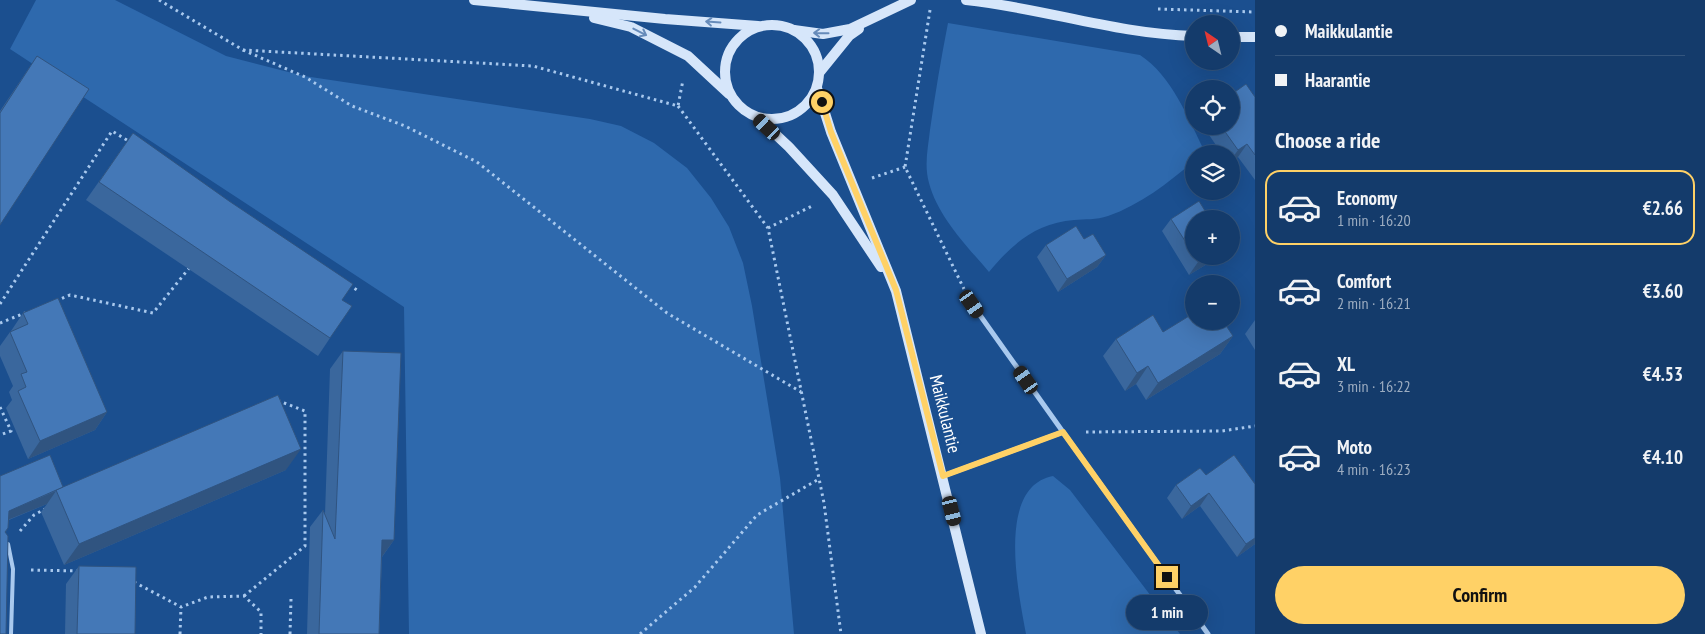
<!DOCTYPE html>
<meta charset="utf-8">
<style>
:root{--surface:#143b6b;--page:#214673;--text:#f1f3f6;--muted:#9dadc1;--line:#33557e;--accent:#ffd166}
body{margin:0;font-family:"PT Sans Narrow",sans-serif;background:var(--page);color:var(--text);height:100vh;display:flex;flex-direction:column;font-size:19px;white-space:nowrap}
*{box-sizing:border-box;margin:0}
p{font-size:16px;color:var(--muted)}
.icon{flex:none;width:28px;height:28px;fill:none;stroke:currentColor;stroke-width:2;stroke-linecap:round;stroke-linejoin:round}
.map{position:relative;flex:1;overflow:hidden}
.side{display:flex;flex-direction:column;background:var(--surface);width:450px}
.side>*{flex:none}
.guide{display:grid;align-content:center;height:110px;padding:0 20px;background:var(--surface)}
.needle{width:32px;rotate:325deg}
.fabs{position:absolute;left:1185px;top:15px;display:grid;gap:10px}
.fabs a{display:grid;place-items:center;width:55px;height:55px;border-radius:50%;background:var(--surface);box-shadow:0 5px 20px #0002,0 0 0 1px var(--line);font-size:25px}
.end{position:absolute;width:22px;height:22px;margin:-11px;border:6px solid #ffd166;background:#111;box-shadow:0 0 0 2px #111}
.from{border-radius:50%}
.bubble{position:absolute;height:35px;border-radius:18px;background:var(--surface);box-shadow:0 5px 20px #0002,0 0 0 1px var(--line);font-size:16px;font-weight:800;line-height:35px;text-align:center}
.car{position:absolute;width:15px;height:30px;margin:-15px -8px;border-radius:6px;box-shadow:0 0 4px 1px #0007;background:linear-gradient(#222 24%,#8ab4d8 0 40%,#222 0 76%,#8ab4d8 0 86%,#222 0)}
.guide b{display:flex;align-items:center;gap:18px;height:48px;font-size:19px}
.guide b+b{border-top:1px solid var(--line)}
.guide i{width:12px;height:12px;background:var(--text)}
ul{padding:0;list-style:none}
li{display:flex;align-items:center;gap:15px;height:75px;margin:0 10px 8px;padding:0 10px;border:2px solid transparent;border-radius:15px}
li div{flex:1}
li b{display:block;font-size:19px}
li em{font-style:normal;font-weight:800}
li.on{border-color:var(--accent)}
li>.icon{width:45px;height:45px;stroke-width:1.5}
h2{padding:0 20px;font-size:22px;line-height:60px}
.cta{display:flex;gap:10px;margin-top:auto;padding:10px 20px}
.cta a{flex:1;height:58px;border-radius:30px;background:var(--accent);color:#111;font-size:20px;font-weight:800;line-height:58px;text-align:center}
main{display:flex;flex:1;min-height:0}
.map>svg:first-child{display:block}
.green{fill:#2e69ad}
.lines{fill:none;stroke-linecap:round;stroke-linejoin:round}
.path{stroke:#a9c9ee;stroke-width:3;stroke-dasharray:2.5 4;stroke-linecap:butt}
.lane{stroke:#a9c9ee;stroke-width:4}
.street{stroke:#a9c9ee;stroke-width:5}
.secondary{stroke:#d6e6fa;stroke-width:10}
.wall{fill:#3a679d}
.shaded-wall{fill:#305480}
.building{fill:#4478b7;stroke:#305480}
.oneway{stroke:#668bba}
.route{stroke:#ffd166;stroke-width:6}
.labels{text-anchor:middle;stroke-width:4.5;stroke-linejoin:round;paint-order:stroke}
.street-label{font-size:18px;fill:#fff;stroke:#1b4f8f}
</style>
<main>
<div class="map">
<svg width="1255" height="634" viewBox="0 0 1255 634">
<rect width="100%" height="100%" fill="#1b4f8f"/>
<!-- green -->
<g class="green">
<polygon points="36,0 115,0 226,56 304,76 590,119 621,126 654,143 687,168 711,198 729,227 743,263 752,306 780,478 794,634 409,634 404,307 10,49"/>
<path d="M948,23L1140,55C1172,76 1188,118 1205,152L1194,154V161C1168,183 1140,205 1108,216C1096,220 1085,219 1074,220C1036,223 1012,244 989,272C967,246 938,217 929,183C924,165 928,148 930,130C935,94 941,59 948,23Z"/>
<path d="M1053,476L1070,490L1180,634H1026C1019,595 995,487 1053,476Z"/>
</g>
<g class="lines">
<!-- path -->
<g class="path">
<polyline points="159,0 243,50 533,66 678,106 683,80"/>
<polyline points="1158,9 1255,12"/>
<polyline points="930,10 905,167 964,289"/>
<polyline points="243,50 305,77 352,106 405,126 477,162 667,313 801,392"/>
<polyline points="678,106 768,228 824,503 841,634"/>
<polyline points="872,178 905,167"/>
<polyline points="768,228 814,205"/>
<polyline points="349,285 357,290"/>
<polyline points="56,301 70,295 153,313 190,267"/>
<polyline points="0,304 112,131 130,142"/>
<polyline points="0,323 25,313"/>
<polyline points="0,407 11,431 0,435"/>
<polyline points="1086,432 1222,431 1255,426"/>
<polyline points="20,531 34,515 45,509"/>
<polyline points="31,570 80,571"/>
<polyline points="134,582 181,607 208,597 244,596 261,612 261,634"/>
<polyline points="244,596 305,546 305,411 279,401"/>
<polyline points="180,634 181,607"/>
<polyline points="290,634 291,599"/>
<polyline points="640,634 695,587 757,515 819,479"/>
</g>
<!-- lane -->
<polyline class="lane" points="0,545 8,544 13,569 11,634"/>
<!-- street -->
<g class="street">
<polyline points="972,304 1063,432"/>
<polyline points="943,476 1063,432 1208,634"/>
</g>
<!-- secondary -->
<g class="secondary">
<polyline points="474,0 665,19 758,26"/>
<path d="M966,0C1043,8 1116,34 1194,36"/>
<polyline points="594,18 631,27 688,56 729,94"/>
<circle cx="772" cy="72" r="47"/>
<polyline points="794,30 823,34 850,29 911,0"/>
<polyline points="1231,37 1255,37"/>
<polyline points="819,73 849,36 859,29"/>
<polyline points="817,88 831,132 896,291 981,634"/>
<polyline points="757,117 789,147 833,195 881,267"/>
</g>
</g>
<!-- wall -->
<g class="wall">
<polygon points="37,56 0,225 0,111"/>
<polygon points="1232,94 1255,97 1255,180 1238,157 1231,161 1231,154 1222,154 1203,126 1231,126"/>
<polygon points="133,133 342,300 330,338 318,356 86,200"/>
<polygon points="1171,219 1194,219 1194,256 1218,256 1217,258 1189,275 1162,231"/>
<polygon points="1084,239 1106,255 1097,267 1058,292 1037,257 1046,245"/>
<polygon points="23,313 107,412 95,430 28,459 6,408 12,400 9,392 13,386 0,356 0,346 10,332 11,332 11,331"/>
<polygon points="1255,320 1255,350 1245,334"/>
<polygon points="1163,332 1233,336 1220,354 1146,400 1136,384 1125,391 1103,356 1116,339"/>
<polygon points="343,351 394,540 382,557 379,634 307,634 310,527 323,510 325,514 330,369"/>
<polygon points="1200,468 1255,544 1237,557 1200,506 1182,519 1167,498 1176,485"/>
<polygon points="286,470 64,565 41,512 47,504 9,520 6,532 6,634 0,476 63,487"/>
<polygon points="79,566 135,634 65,634 66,584"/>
</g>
<!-- shaded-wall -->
<g class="shaded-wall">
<polygon points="1247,144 1238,157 1231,161 1231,160 1238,150"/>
<polygon points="1106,255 1097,267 1058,292 1067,279"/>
<polygon points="1207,256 1218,256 1217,258 1189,275 1198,262"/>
<polygon points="1233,336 1220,354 1146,400 1158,383"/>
<polygon points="1148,366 1136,384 1125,391 1137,373"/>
<polygon points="107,412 95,430 28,459 40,441"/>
<polygon points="301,449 286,470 64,565 79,544"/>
<polygon points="56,491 47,504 0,523 9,511"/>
<polygon points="1209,493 1200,506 1182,519 1191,506"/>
<polygon points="1255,538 1255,544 1237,557 1246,544"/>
<polygon points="382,540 394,540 381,558"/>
</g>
<!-- building -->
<g class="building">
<polygon points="37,56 89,89 0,225 0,113"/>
<polygon points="1246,84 1255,97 1255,155 1247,144 1238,150 1221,126 1231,126 1231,93 1232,94"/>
<polygon points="1225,85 1228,89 1220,89"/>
<polygon points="133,133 229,201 353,284 342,300 352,306 330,338 99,182"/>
<polygon points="1199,201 1210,219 1194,219 1194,255 1171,219"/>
<polygon points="1076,226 1084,239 1093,234 1106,255 1067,279 1046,245"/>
<polygon points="1194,256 1207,256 1198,262"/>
<polygon points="58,298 107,412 40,441 18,391 26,387 21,374 27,372 10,332 28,324 23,313"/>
<polygon points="1194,313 1194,321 1223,321 1233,336 1158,383 1148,366 1137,373 1116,339 1153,315 1163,332"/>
<polygon points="343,351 401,353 394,540 382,540 379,634 319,634 323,510 335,539"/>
<polygon points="278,395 301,449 79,544 56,490"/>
<polygon points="50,455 63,487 9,511 8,528 5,532 8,536 6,634 0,634 0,476"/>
<polygon points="1234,455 1255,484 1255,538 1246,544 1209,493 1191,506 1176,485 1200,468 1206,475"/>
<polygon points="79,566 136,567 135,634 77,634"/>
</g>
<!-- one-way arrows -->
<defs><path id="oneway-shaft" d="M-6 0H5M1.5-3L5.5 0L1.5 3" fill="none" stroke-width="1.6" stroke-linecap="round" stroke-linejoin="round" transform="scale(1.25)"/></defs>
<g class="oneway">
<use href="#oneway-shaft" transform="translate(713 22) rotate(-176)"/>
<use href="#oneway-shaft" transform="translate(640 32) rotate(27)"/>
<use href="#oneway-shaft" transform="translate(821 33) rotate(-179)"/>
</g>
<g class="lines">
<!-- route -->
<polyline class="route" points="822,102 831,132 896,290 943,476 1063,432 1167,577"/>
</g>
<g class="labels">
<!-- street labels -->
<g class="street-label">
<text transform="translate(945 414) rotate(76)" y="6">Maikkulantie</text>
</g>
</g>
</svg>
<div class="fabs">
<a><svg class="needle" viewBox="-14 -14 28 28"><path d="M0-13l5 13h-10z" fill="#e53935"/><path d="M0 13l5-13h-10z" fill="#9dadc1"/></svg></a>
<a><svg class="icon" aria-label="locate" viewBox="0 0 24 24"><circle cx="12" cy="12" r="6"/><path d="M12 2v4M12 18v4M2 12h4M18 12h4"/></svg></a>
<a><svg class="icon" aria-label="layers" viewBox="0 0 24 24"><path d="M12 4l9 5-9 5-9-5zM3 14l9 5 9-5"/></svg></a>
<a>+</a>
<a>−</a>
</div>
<i class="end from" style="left:822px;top:102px"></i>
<i class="end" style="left:1167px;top:577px"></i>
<div class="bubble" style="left:1126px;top:595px;width:82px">1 min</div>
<i class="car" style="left:767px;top:127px;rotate:313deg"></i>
<i class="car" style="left:972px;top:304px;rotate:145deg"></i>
<i class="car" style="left:1026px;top:380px;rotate:325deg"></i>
<i class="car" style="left:952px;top:511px;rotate:166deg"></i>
</div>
<section class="side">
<div class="guide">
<b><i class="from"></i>Maikkulantie</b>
<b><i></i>Haarantie</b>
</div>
<h2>Choose a ride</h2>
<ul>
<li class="on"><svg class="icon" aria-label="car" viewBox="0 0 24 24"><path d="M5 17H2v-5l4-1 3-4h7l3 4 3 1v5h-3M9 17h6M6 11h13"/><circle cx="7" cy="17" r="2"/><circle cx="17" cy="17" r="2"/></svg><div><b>Economy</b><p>1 min · 16:20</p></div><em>€2.66</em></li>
<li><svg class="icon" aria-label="car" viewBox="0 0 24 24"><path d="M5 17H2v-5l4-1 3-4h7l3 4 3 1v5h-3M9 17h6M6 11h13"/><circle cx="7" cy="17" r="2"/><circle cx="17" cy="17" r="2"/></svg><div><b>Comfort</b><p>2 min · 16:21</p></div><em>€3.60</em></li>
<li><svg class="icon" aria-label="car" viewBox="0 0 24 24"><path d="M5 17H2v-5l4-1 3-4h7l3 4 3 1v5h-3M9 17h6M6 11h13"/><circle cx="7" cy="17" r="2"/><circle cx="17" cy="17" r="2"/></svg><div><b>XL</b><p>3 min · 16:22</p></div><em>€4.53</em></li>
<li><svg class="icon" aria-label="car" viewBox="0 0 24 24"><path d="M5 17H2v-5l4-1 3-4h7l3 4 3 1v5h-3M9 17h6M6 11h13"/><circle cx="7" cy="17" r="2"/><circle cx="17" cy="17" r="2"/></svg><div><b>Moto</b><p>4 min · 16:23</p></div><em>€4.10</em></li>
</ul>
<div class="cta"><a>Confirm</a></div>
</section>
</main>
